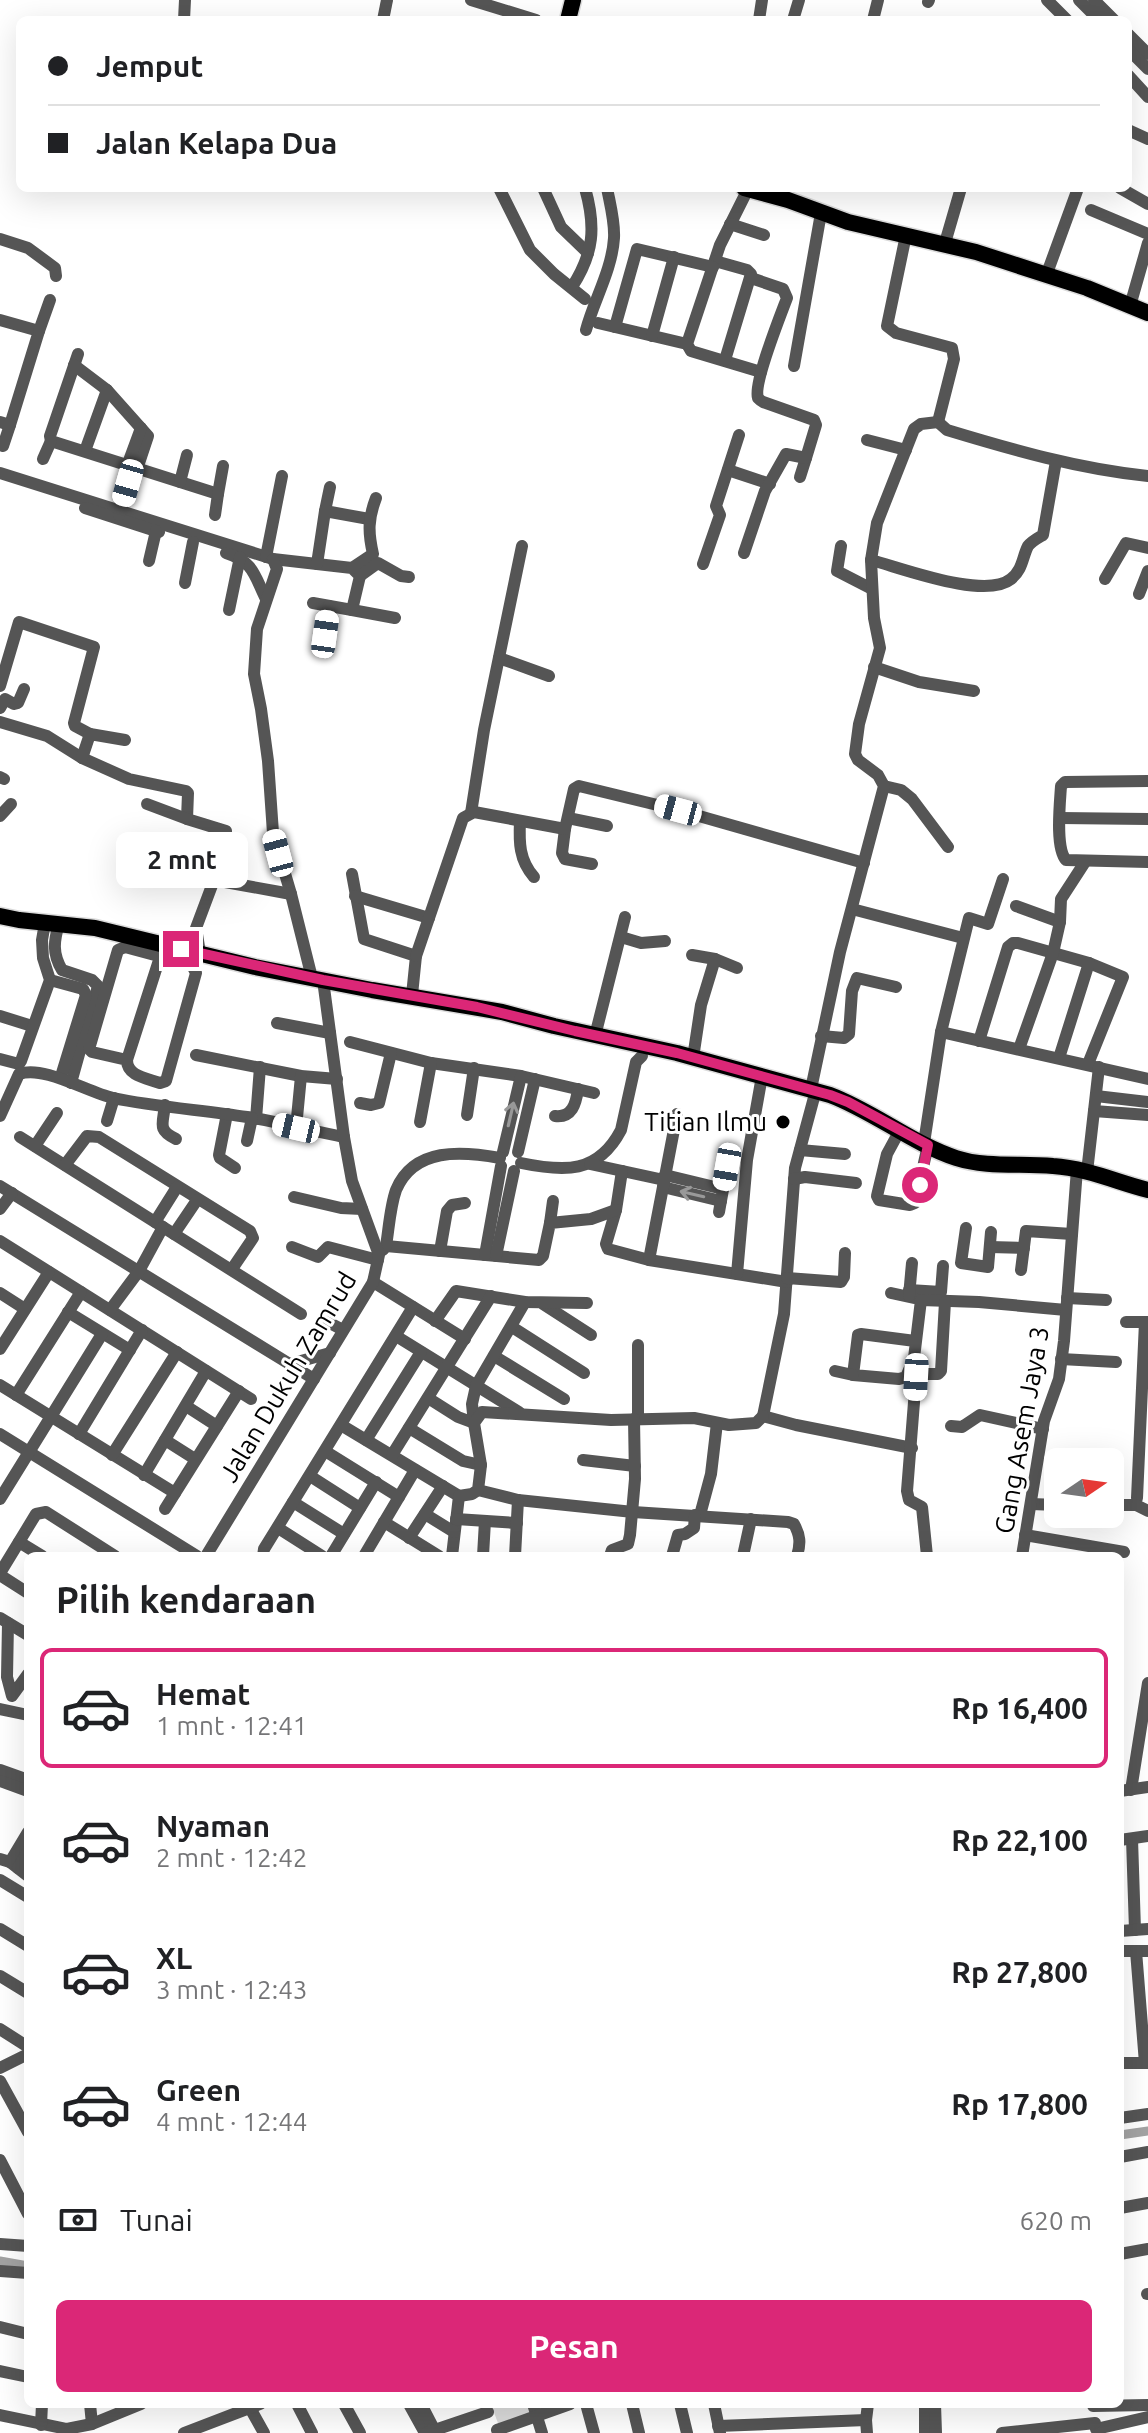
<!DOCTYPE html>
<html lang="id">
<meta charset="utf-8">
<style>
:root{--surface:#fff;--page:#f6f6f6;--text:#202124;--muted:#757577;--line:#e0e0e0;--accent:#db2777}
body{margin:0;font-family:Ubuntu,sans-serif;background:var(--page);color:var(--text);height:100vh;display:flex;flex-direction:column;font-size:30px;white-space:nowrap}
*{box-sizing:border-box;margin:0}
p{font-size:26px;color:var(--muted)}
.icon{flex:none;width:44px;height:44px;fill:none;stroke:currentColor;stroke-width:2;stroke-linecap:round;stroke-linejoin:round}
.map{position:relative;flex:1;overflow:hidden}
.panel{position:absolute;left:24px;top:1552px;width:1100px;height:856px;display:flex;flex-direction:column;background:var(--surface);border-radius:12px;box-shadow:0 8px 32px #0002}
.panel>*{flex:none}
.guide{position:absolute;left:16px;top:16px;width:1116px;height:176px;border-radius:12px;box-shadow:0 8px 32px #0002;display:grid;align-content:center;height:176px;padding:0 32px;background:var(--surface)}
.needle{width:52px;rotate:77deg}
.fabs{position:absolute;left:1044px;top:1448px;display:grid;gap:16px}
.fabs a{display:grid;place-items:center;width:80px;height:80px;border-radius:12px;background:var(--surface);box-shadow:0 8px 32px #0002;font-size:40px}
.end{position:absolute;width:36px;height:36px;margin:-18px;border:10px solid #db2777;background:#fff;box-shadow:0 0 0 4px #fff}
.from{border-radius:50%}
.bubble{position:absolute;height:56px;border-radius:12px;background:var(--surface);box-shadow:0 8px 32px #0002;font-size:26px;font-weight:700;line-height:56px;text-align:center}
.car{position:absolute;width:24px;height:48px;margin:-24px -12px;border-radius:10px;box-shadow:0 0 6px 2px #0007;background:linear-gradient(#fff 24%,#345 0 40%,#fff 0 76%,#345 0 86%,#fff 0)}
.guide b{display:flex;align-items:center;gap:28px;height:76px;font-size:30px}
.guide b+b{border-top:2px solid var(--line)}
.guide i{width:20px;height:20px;background:var(--text)}
ul{padding:0;list-style:none}
li{display:flex;align-items:center;gap:24px;height:120px;margin:0 16px 12px;padding:0 16px;border:4px solid transparent;border-radius:12px}
li div{flex:1}
li b{display:block;font-size:30px}
li em{font-style:normal;font-weight:700}
li.current{border-color:var(--accent)}
li>.icon{width:72px;height:72px;stroke-width:1.5}
h2{padding:0 32px;font-size:36px;line-height:96px}
.pay{display:flex;align-items:center;gap:20px;height:88px;padding:0 32px;font-size:30px}
.pay p{margin-inline-start:auto}
.action{display:flex;gap:16px;margin-top:auto;padding:16px 32px}
.action a{flex:1;height:92px;border-radius:12px;background:var(--accent);color:#fff;font-size:32px;font-weight:700;line-height:92px;text-align:center}
.map>svg:first-child{display:block}
.green{fill:#dcdcdc}
.lines{fill:none;stroke-linecap:round;stroke-linejoin:round}
.canal{stroke:#a3a3a3;stroke-width:9}
.major-casing{stroke:#dbdbdb;stroke-width:19}
.minor{stroke:#555;stroke-width:12}
.major{stroke:#000;stroke-width:16}
.oneway{stroke:#999}
.route{stroke:#db2777;stroke-width:10}
.poi-dot{fill:#000;stroke:#fff;stroke-width:3}
.labels{text-anchor:middle;stroke-width:6;stroke-linejoin:round;paint-order:stroke}
.poi-label{font-size:26px;fill:#000;stroke:#fff;text-anchor:end}
.street-label{font-size:26px;fill:#000;stroke:#fff}
</style>
<div class="map">
<svg width="1148" height="2433" viewBox="0 0 1148 2433">
<rect width="100%" height="100%" fill="#fff"/>
<!-- green -->
<polygon class="green" points="491,2404 527,2404 531,2413 499,2426"/>
<g class="lines">
<!-- canal -->
<g class="canal">
<polyline points="1120,2135 1148,2131"/>
<polyline points="0,2261 28,2266"/>
</g>
<!-- major casing -->
<g class="major-casing">
<g id="major">
<polyline points="568,20 573,0"/>
<polyline points="744,188 788,200 848,222 976,252 1087,288 1148,313"/>
<path d="M0,916L19,920L95,928L255,967L372,990L502,1012L554,1026L677,1053L830,1095C873,1111 913,1144 956,1158C987,1168 1021,1163 1053,1166C1086,1168 1117,1182 1148,1190"/>
</g>
</g>
<!-- minor -->
<g class="minor">
<polyline points="471,0 536,20"/>
<polyline points="1047,0 1067,20"/>
<polyline points="1079,0 1099,20"/>
<polyline points="1094,0 1114,20"/>
<polyline points="928,2 929,0"/>
<polyline points="184,20 185,0"/>
<polyline points="383,20 387,0"/>
<polyline points="759,20 762,0"/>
<polyline points="793,20 799,0"/>
<polyline points="873,20 878,0"/>
<polyline points="1128,34 1148,54"/>
<polyline points="1128,49 1148,69"/>
<polyline points="1128,75 1148,97"/>
<polyline points="1128,130 1148,139"/>
<polyline points="499,188 530,250 554,274 585,299"/>
<polyline points="543,188 561,227 588,253"/>
<polyline points="1120,188 1148,204"/>
<polyline points="748,189 720,245 687,344 691,351 761,372"/>
<polyline points="1091,210 1148,234"/>
<polyline points="730,224 764,235"/>
<polyline points="906,235 887,326 896,333 952,348 954,359 938,422"/>
<polyline points="0,239 28,248 55,268 56,276"/>
<polyline points="945,243 961,188"/>
<polyline points="715,261 747,270 751,274 725,360"/>
<polyline points="1046,276 1077,191"/>
<path d="M572,287C594,253 596,227 585,188"/>
<polyline points="1130,306 1148,243"/>
<polyline points="0,320 39,331 10,425"/>
<polyline points="598,323 687,344"/>
<polyline points="615,327 637,249 713,267"/>
<path d="M586,330C594,300 612,270 614,238C615,222 610,204 607,188"/>
<polyline points="39,331 50,300"/>
<polyline points="652,336 674,257"/>
<polyline points="78,354 50,436 51,441 218,494 215,515"/>
<polyline points="74,365 107,390 148,436 137,469"/>
<polyline points="794,366 821,213"/>
<polyline points="0,422 10,425 3,446"/>
<path d="M938,422L947,430C1013,450 1079,469 1148,476"/>
<polyline points="867,440 906,450"/>
<polyline points="85,451 107,390"/>
<polyline points="43,459 51,441"/>
<polyline points="127,466 141,428"/>
<polyline points="728,470 770,484"/>
<polyline points="0,473 273,559 352,568 360,576 352,610 313,603"/>
<polyline points="800,477 806,458"/>
<polyline points="180,482 187,455"/>
<polyline points="218,494 223,466"/>
<polyline points="85,508 159,532"/>
<polyline points="325,511 330,487"/>
<polyline points="119,515 132,468"/>
<polyline points="841,546 837,571 872,589"/>
<path d="M226,553C254,562 254,575 266,599"/>
<path d="M744,553L765,491L786,454L806,458L816,425L814,420L763,402C761,401 759,399 758,398C753,384 781,314 787,298L783,289L751,278"/>
<polyline points="266,557 282,476"/>
<polyline points="273,559 277,569 257,629 254,674 261,709 268,761 273,833 291,894 312,978"/>
<path d="M871,560C902,568 985,600 1011,579C1023,569 1022,558 1028,546C1032,541 1038,538 1043,535L1056,461"/>
<polyline points="149,561 156,531"/>
<polyline points="317,564 325,511 369,519"/>
<polyline points="703,564 720,515 716,506 739,435"/>
<path d="M352,568L373,554C368,532 368,519 376,498"/>
<polyline points="360,576 378,563 401,576 409,577"/>
<polyline points="1105,579 1126,543 1148,548"/>
<polyline points="185,583 193,542"/>
<polyline points="1139,594 1148,571"/>
<polyline points="229,610 240,557"/>
<polyline points="352,610 395,618"/>
<polyline points="325,634 329,606"/>
<polyline points="499,658 549,676"/>
<polyline points="874,667 919,682 974,691"/>
<polyline points="0,686 19,622 94,647 74,723 75,726 90,734"/>
<polyline points="0,708 5,699 14,704 18,703 24,689"/>
<polyline points="0,722 47,736 82,758 129,779 186,791 188,793 187,819 226,831 214,880 196,928 200,953"/>
<polyline points="82,758 90,734 125,740"/>
<polyline points="0,777 4,779"/>
<path d="M1148,781L1065,782L1061,786C1060,803 1055,848 1066,860L1148,862"/>
<polyline points="884,786 901,790 912,799 948,847"/>
<polyline points="147,804 187,819"/>
<polyline points="471,813 484,730 522,546"/>
<polyline points="0,816 11,804"/>
<polyline points="568,818 607,826"/>
<polyline points="1060,818 1148,819"/>
<path d="M520,821C519,842 519,860 534,877"/>
<polyline points="565,829 562,853 565,859 592,864"/>
<polyline points="352,874 364,939 416,956 412,995"/>
<polyline points="214,880 291,894"/>
<polyline points="355,896 429,918"/>
<polyline points="1016,906 1060,922"/>
<polyline points="852,909 963,938"/>
<path d="M59,923C54,941 52,953 62,970L92,980L98,986L71,1083"/>
<polyline points="621,937 641,943 665,941"/>
<polyline points="692,955 715,959 737,968"/>
<polyline points="416,956 463,818 474,812 565,829 574,789 579,786 678,810 864,863"/>
<polyline points="50,980 83,989 86,995 62,1073"/>
<polyline points="0,1016 32,1026"/>
<polyline points="277,1023 330,1033"/>
<polyline points="941,1032 969,918 988,924 1003,879"/>
<polyline points="595,1036 625,917"/>
<polyline points="821,1036 844,1038 849,1034 852,991 857,978 896,987"/>
<polyline points="979,1041 1008,947 1013,943 1018,943 1089,963 1123,977 1088,1064"/>
<polyline points="350,1042 431,1063 521,1076 594,1093"/>
<polyline points="1019,1049 1053,953 1060,922 1061,899 1085,862"/>
<polyline points="196,1055 301,1076 337,1079"/>
<polyline points="693,1058 701,1005 715,959"/>
<polyline points="1059,1058 1089,963"/>
<polyline points="0,1059 19,1064 21,1061 50,980 43,958 42,940 45,923"/>
<path d="M127,1060L92,1052L89,1049L118,950L125,947L192,965L196,973L166,1081L160,1083C146,1078 127,1076 127,1060L160,957L163,945"/>
<polyline points="811,1089 840,952 884,786 878,775 858,760 855,754 859,724 880,648 874,618 871,560 877,523 914,429 921,424 938,422"/>
<polyline points="816,1090 795,1168 784,1314 763,1416 796,1425 912,1448"/>
<polyline points="1096,1096 1148,1102"/>
<polyline points="360,1103 371,1105 379,1103 391,1053"/>
<path d="M165,1105C163,1124 157,1130 176,1139"/>
<polyline points="1094,1111 1148,1115"/>
<polyline points="227,1114 219,1155 220,1158 235,1168"/>
<polyline points="467,1115 474,1068"/>
<path d="M0,1116L19,1074C44,1065 87,1092 113,1098C156,1107 203,1110 247,1117C280,1122 312,1131 344,1137"/>
<path d="M555,1116C572,1118 576,1104 578,1089"/>
<polyline points="256,1119 260,1067"/>
<polyline points="107,1121 114,1098"/>
<polyline points="420,1122 431,1063"/>
<polyline points="296,1128 301,1076"/>
<polyline points="900,1130 887,1154 877,1196 879,1200 910,1205 915,1203 928,1145"/>
<polyline points="20,1137 301,1314"/>
<polyline points="247,1141 252,1118"/>
<polyline points="924,1143 941,1032 1148,1079"/>
<polyline points="35,1146 57,1113"/>
<polyline points="800,1150 845,1154"/>
<polyline points="503,1152 521,1076"/>
<polyline points="518,1152 535,1079"/>
<path d="M521,1163C564,1172 598,1174 621,1130L636,1062L642,1056"/>
<polyline points="590,1164 664,1180"/>
<polyline points="65,1165 87,1136 99,1137 250,1231 253,1238 232,1269"/>
<polyline points="622,1171 616,1210 606,1244 608,1249 649,1260 787,1282"/>
<polyline points="1087,1172 1099,1067"/>
<polyline points="665,1175 723,1189"/>
<polyline points="794,1179 805,1177 856,1183"/>
<polyline points="0,1186 314,1379"/>
<polyline points="663,1187 721,1201"/>
<polyline points="294,1197 341,1208 362,1209"/>
<polyline points="0,1209 12,1193"/>
<polyline points="719,1212 727,1167"/>
<polyline points="155,1222 177,1187"/>
<polyline points="550,1223 553,1201"/>
<polyline points="966,1228 961,1263 988,1267 991,1232"/>
<polyline points="174,1234 197,1200"/>
<polyline points="0,1241 251,1399"/>
<polyline points="386,1246 539,1260 543,1256 550,1223 591,1219 616,1210"/>
<polyline points="292,1247 318,1257 328,1247 378,1260"/>
<polyline points="990,1247 1024,1248"/>
<path d="M383,1250L386,1246C389,1228 390,1207 396,1190C414,1147 462,1151 500,1158"/>
<polyline points="440,1251 447,1211 452,1205 465,1203"/>
<polyline points="485,1255 501,1166"/>
<polyline points="496,1256 514,1171"/>
<polyline points="649,1260 677,1114"/>
<polyline points="1021,1270 1026,1231 1072,1234"/>
<polyline points="737,1274 747,1160 762,1076"/>
<polyline points="787,1278 841,1282 844,1277 845,1253"/>
<polyline points="373,1282 465,1339"/>
<polyline points="909,1290 941,1292 943,1266"/>
<polyline points="0,1293 25,1309"/>
<polyline points="891,1293 914,1298"/>
<polyline points="909,1296 912,1263"/>
<polyline points="1067,1298 1106,1300"/>
<polyline points="543,1304 591,1335"/>
<polyline points="110,1310 139,1271 163,1227"/>
<polyline points="68,1312 130,1350"/>
<polyline points="326,1321 343,1330"/>
<polyline points="435,1321 456,1291 525,1302 587,1303"/>
<polyline points="1126,1322 1148,1322"/>
<polyline points="512,1327 584,1373"/>
<polyline points="396,1336 519,1412"/>
<polyline points="915,1341 861,1334 858,1335 853,1375 899,1379 906,1377 914,1358 921,1300 979,1302 1066,1310"/>
<polyline points="638,1345 638,1419"/>
<polyline points="0,1349 49,1272"/>
<polyline points="494,1356 564,1399"/>
<polyline points="1061,1359 1116,1362"/>
<polyline points="290,1364 330,1353"/>
<polyline points="835,1371 853,1375"/>
<polyline points="0,1385 175,1493"/>
<polyline points="16,1395 81,1292"/>
<polyline points="428,1398 458,1417 474,1423 472,1404 476,1386 525,1302"/>
<polyline points="186,1406 217,1426"/>
<polyline points="341,1425 459,1496 452,1556"/>
<polyline points="951,1426 962,1427 980,1415 1043,1429"/>
<polyline points="409,1428 463,1461 481,1465"/>
<polyline points="0,1434 197,1556"/>
<polyline points="79,1434 142,1330"/>
<polyline points="165,1440 195,1459"/>
<polyline points="366,1440 421,1352"/>
<polyline points="325,1451 399,1497"/>
<polyline points="112,1455 177,1352"/>
<polyline points="392,1455 491,1296"/>
<polyline points="583,1460 635,1466"/>
<polyline points="144,1475 206,1371"/>
<polyline points="310,1476 360,1508"/>
<path d="M478,1490L518,1500L633,1512L788,1522L794,1524C800,1535 801,1543 797,1556"/>
<polyline points="459,1496 472,1494 478,1490 481,1465 474,1423 482,1412 611,1420 694,1418 729,1425 756,1423 763,1416"/>
<polyline points="1137,1498 1145,1322"/>
<polyline points="0,1499 102,1334"/>
<polyline points="293,1502 344,1534"/>
<polyline points="1031,1504 1058,1505"/>
<polyline points="1110,1505 1136,1505 1148,1511"/>
<polyline points="165,1509 239,1391"/>
<polyline points="425,1514 454,1532"/>
<polyline points="700,1515 711,1474 717,1423"/>
<polyline points="456,1519 517,1523"/>
<polyline points="384,1522 439,1556"/>
<polyline points="278,1528 322,1556"/>
<polyline points="1025,1535 1124,1552"/>
<polyline points="409,1538 443,1486"/>
<polyline points="19,1542 42,1556"/>
<polyline points="206,1556 373,1282 379,1255 352,1181 344,1137 323,980"/>
<polyline points="263,1556 264,1549 413,1307"/>
<polyline points="331,1556 376,1482"/>
<polyline points="364,1556 415,1470"/>
<polyline points="483,1556 485,1521"/>
<polyline points="515,1556 518,1500"/>
<polyline points="610,1556 612,1550 628,1544 630,1535 635,1479 634,1419"/>
<polyline points="672,1556 678,1535 685,1534 694,1528 695,1515"/>
<polyline points="743,1556 751,1519"/>
<polyline points="927,1556 922,1507 909,1500 907,1491 916,1377 921,1374 938,1374 941,1371 945,1302"/>
<polyline points="1022,1556 1044,1421 1059,1379 1064,1341 1077,1169"/>
<polyline points="0,1573 36,1514 46,1512 115,1556"/>
<polyline points="0,1575 28,1593"/>
<polyline points="0,1618 28,1635"/>
<polyline points="8,1623 7,1677 12,1696 28,1674"/>
<polyline points="0,1709 28,1715"/>
<polyline points="0,1770 28,1780"/>
<polyline points="0,1781 28,1791"/>
<polyline points="1131,1790 1148,1683"/>
<polyline points="1120,1791 1148,1787"/>
<polyline points="1132,1839 1135,1930"/>
<polyline points="1120,1840 1148,1836"/>
<polyline points="0,1859 10,1862 28,1876"/>
<polyline points="10,1862 28,1832"/>
<polyline points="18,1868 28,1851"/>
<polyline points="0,1880 28,1897"/>
<polyline points="0,1929 28,1946"/>
<polyline points="1120,1931 1148,1929"/>
<polyline points="1120,1951 1148,1951"/>
<polyline points="1136,1951 1145,2063"/>
<polyline points="0,1976 28,1993"/>
<polyline points="0,2029 28,2047"/>
<polyline points="1120,2063 1148,2063"/>
<polyline points="0,2068 28,2054"/>
<polyline points="0,2081 28,2132"/>
<polyline points="1120,2118 1148,2114"/>
<polyline points="1120,2157 1148,2152"/>
<polyline points="0,2160 28,2214"/>
<polyline points="1120,2208 1148,2203"/>
<polyline points="0,2244 28,2246"/>
<polyline points="1120,2254 1148,2249"/>
<polyline points="0,2271 28,2273"/>
<polyline points="1147,2294 1148,2294"/>
<polyline points="0,2327 28,2334"/>
<polyline points="0,2371 28,2377"/>
<polyline points="90,2404 92,2424"/>
<polyline points="297,2404 312,2433"/>
<polyline points="344,2404 360,2433"/>
<polyline points="409,2404 425,2433"/>
<polyline points="421,2404 436,2433"/>
<polyline points="533,2404 542,2433"/>
<polyline points="586,2404 594,2433"/>
<polyline points="632,2404 639,2433"/>
<polyline points="680,2404 687,2433"/>
<polyline points="714,2404 720,2433"/>
<polyline points="925,2404 925,2433"/>
<polyline points="935,2404 936,2433"/>
<polyline points="1093,2406 1148,2405"/>
<polyline points="250,2408 264,2433"/>
<polyline points="0,2415 67,2429 92,2424 141,2404"/>
<polyline points="41,2425 42,2404"/>
<polyline points="718,2426 866,2420"/>
<polyline points="1096,2429 1148,2417"/>
<polyline points="497,2430 570,2404"/>
<polyline points="184,2433 260,2404"/>
<polyline points="426,2433 488,2412"/>
<polyline points="867,2433 866,2420 868,2404"/>
<polyline points="1002,2433 1095,2423"/>
</g>
<!-- major -->
<use href="#major" class="major"/>
</g>
<!-- one-way arrows -->
<defs><path id="oneway-shaft" d="M-6 0H5M1.5-3L5.5 0L1.5 3" fill="none" stroke-width="1.6" stroke-linecap="round" stroke-linejoin="round" transform="scale(2)"/></defs>
<g class="oneway">
<use href="#oneway-shaft" transform="translate(511 1114) rotate(-77)"/>
<use href="#oneway-shaft" transform="translate(692 1194) rotate(-167)"/>
</g>
<g class="lines">
<!-- route -->
<polyline class="route" points="181,949 323,980 477,1007 575,1031 677,1053 830,1095 848,1102 928,1145 920,1185"/>
</g>
<!-- markers -->
<circle class="poi-dot" cx="783" cy="1122" r="8"/>
<g class="labels">
<!-- poi labels -->
<g class="poi-label">
<text x="767" y="1131">Titian Ilmu</text>
</g>
<!-- street labels -->
<g class="street-label">
<text transform="translate(288 1377) rotate(-59)" y="9">Jalan Dukuh Zamrud</text>
<text transform="translate(1022 1430) rotate(-80)" y="9">Gang Asem Jaya 3</text>
</g>
</g>
</svg>
<div class="fabs">
<a><svg class="needle" viewBox="-14 -14 28 28"><path d="M0-13l5 13h-10z" fill="#e53935"/><path d="M0 13l5-13h-10z" fill="#757577"/></svg></a>
</div>
<i class="end from" style="left:920px;top:1185px"></i>
<i class="end" style="left:181px;top:949px"></i>
<div class="bubble" style="left:116px;top:832px;width:132px">2 mnt</div>
<i class="car" style="left:128px;top:483px;rotate:196deg"></i>
<i class="car" style="left:325px;top:634px;rotate:8deg"></i>
<i class="car" style="left:678px;top:810px;rotate:285deg"></i>
<i class="car" style="left:278px;top:853px;rotate:345deg"></i>
<i class="car" style="left:296px;top:1128px;rotate:283deg"></i>
<i class="car" style="left:727px;top:1167px;rotate:190deg"></i>
<i class="car" style="left:916px;top:1377px;rotate:183deg"></i>
<div class="guide">
<b><i class="from"></i>Jemput</b>
<b><i></i>Jalan Kelapa Dua</b>
</div>
<section class="panel">
<h2>Pilih kendaraan</h2>
<ul>
<li class="current"><svg class="icon" aria-label="car" viewBox="0 0 24 24"><path d="M5 17H2v-5l4-1 3-4h7l3 4 3 1v5h-3M9 17h6M6 11h13"/><circle cx="7" cy="17" r="2"/><circle cx="17" cy="17" r="2"/></svg><div><b>Hemat</b><p>1 mnt · 12:41</p></div><em>Rp 16,400</em></li>
<li><svg class="icon" aria-label="car" viewBox="0 0 24 24"><path d="M5 17H2v-5l4-1 3-4h7l3 4 3 1v5h-3M9 17h6M6 11h13"/><circle cx="7" cy="17" r="2"/><circle cx="17" cy="17" r="2"/></svg><div><b>Nyaman</b><p>2 mnt · 12:42</p></div><em>Rp 22,100</em></li>
<li><svg class="icon" aria-label="car" viewBox="0 0 24 24"><path d="M5 17H2v-5l4-1 3-4h7l3 4 3 1v5h-3M9 17h6M6 11h13"/><circle cx="7" cy="17" r="2"/><circle cx="17" cy="17" r="2"/></svg><div><b>XL</b><p>3 mnt · 12:43</p></div><em>Rp 27,800</em></li>
<li><svg class="icon" aria-label="car" viewBox="0 0 24 24"><path d="M5 17H2v-5l4-1 3-4h7l3 4 3 1v5h-3M9 17h6M6 11h13"/><circle cx="7" cy="17" r="2"/><circle cx="17" cy="17" r="2"/></svg><div><b>Green</b><p>4 mnt · 12:44</p></div><em>Rp 17,800</em></li>
</ul>
<div class="pay"><svg class="icon" aria-label="cash" viewBox="0 0 24 24"><path d="M3 7h18v10H3z"/><circle cx="12" cy="12" r="2"/></svg>Tunai<p>620 m</p></div>
<div class="action"><a>Pesan</a></div>
</section>
</div>
